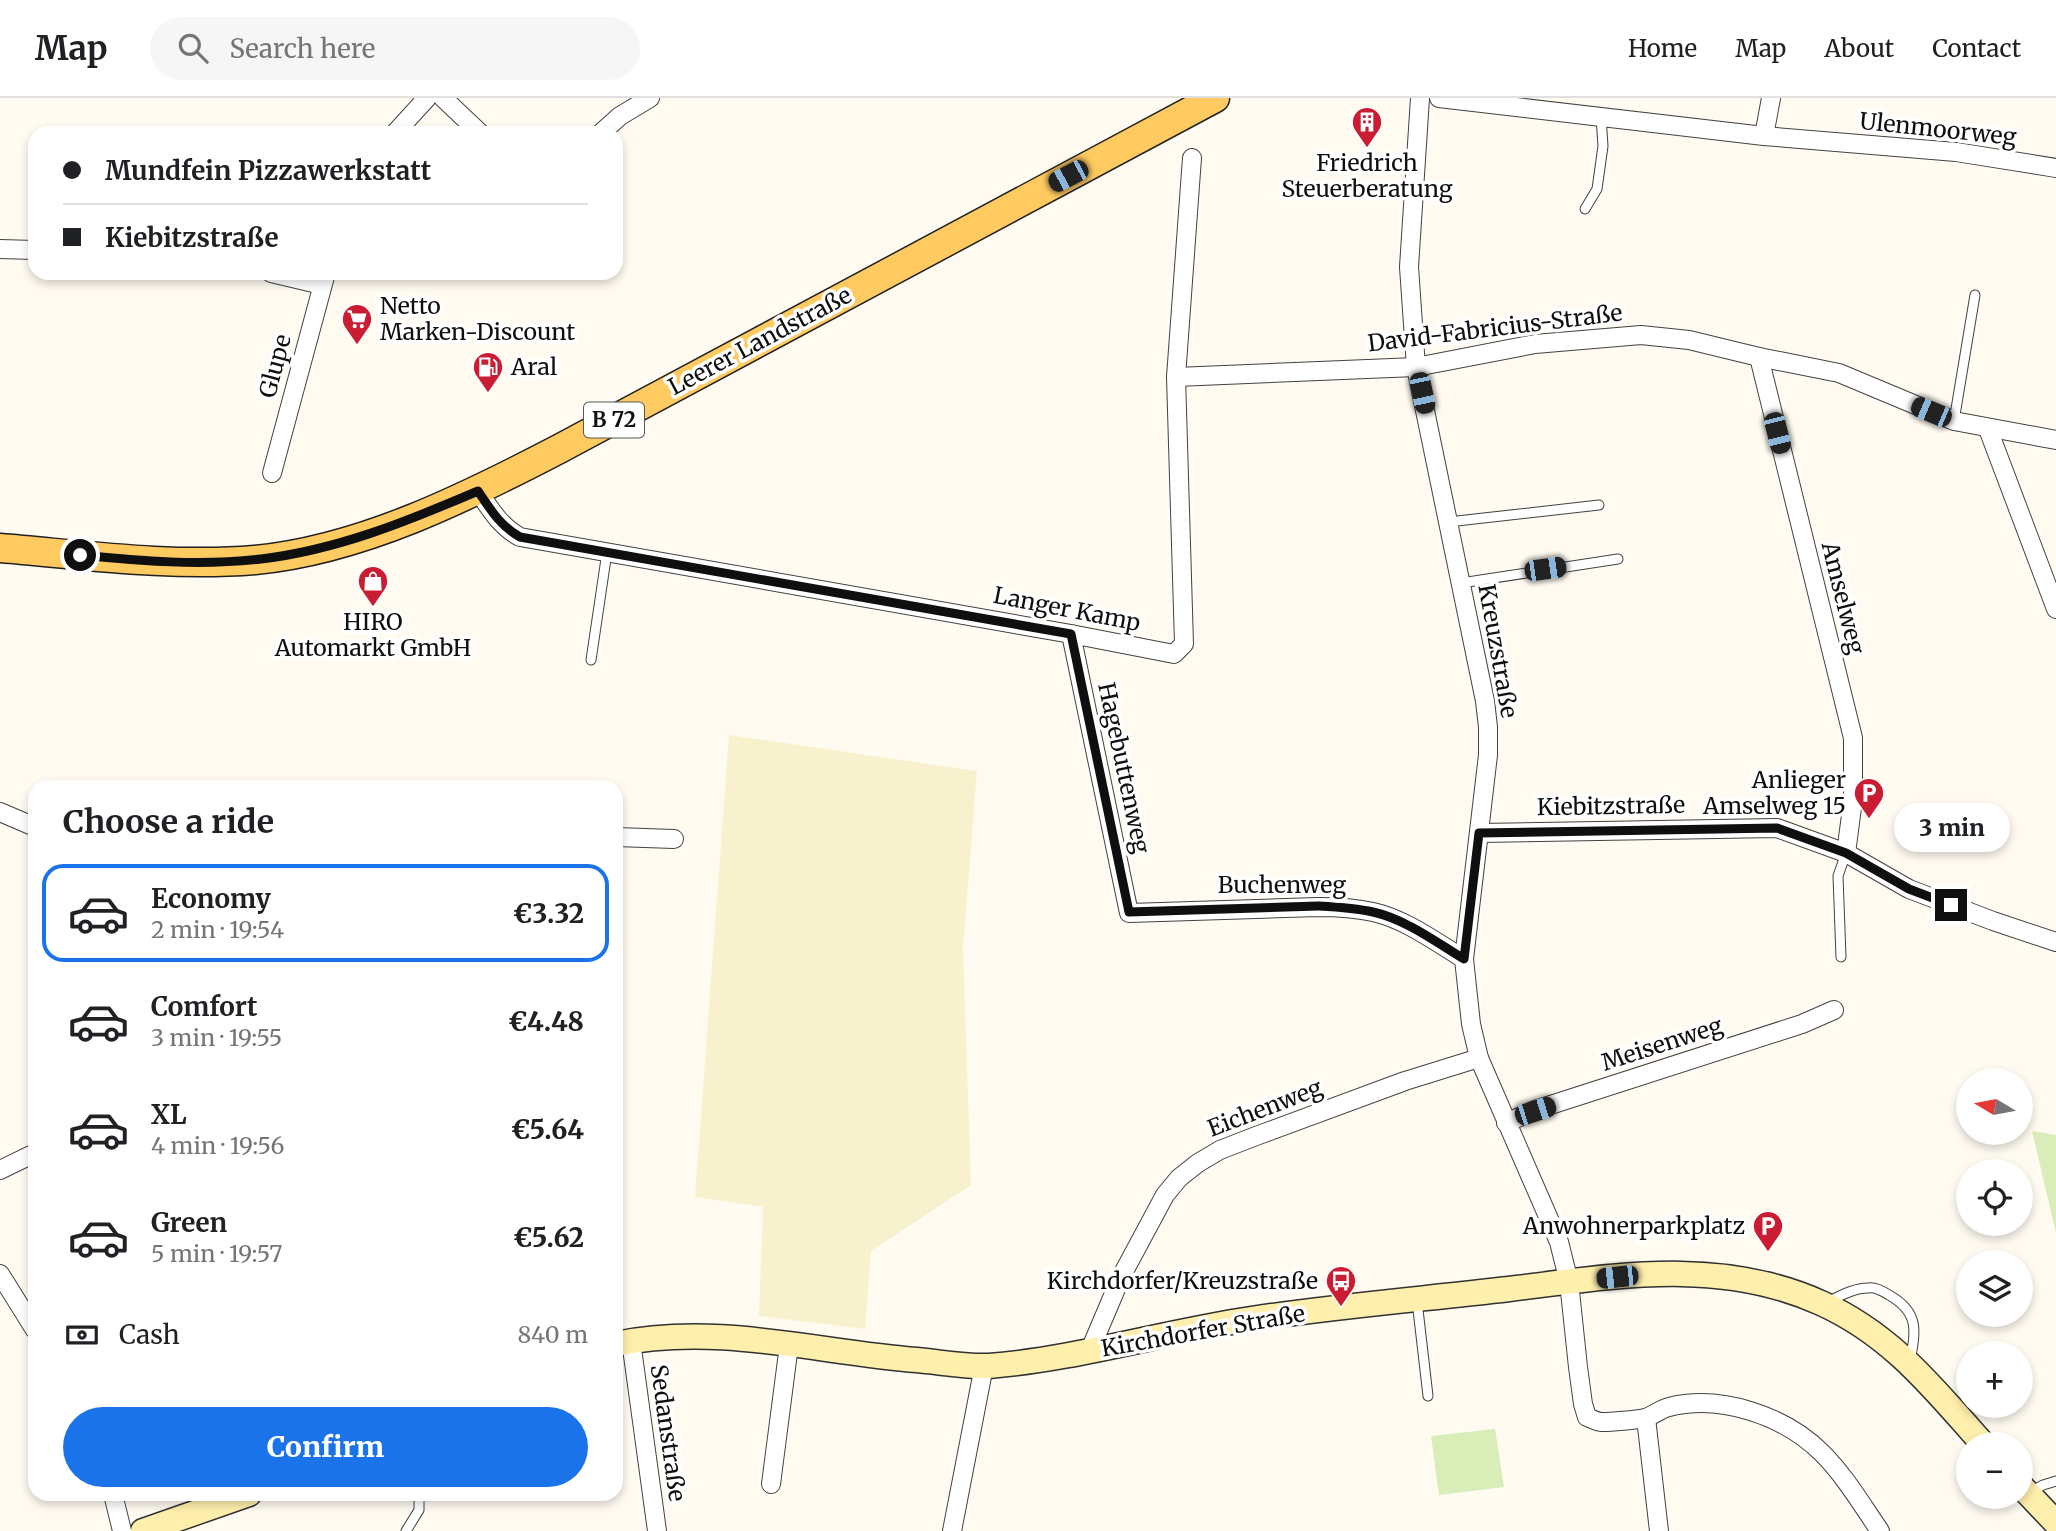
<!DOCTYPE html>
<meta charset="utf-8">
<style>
:root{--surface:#fff;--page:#f6f6f6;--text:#202124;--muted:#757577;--line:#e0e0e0;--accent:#1a73e8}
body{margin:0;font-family:Merriweather,serif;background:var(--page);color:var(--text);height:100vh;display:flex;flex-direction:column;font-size:26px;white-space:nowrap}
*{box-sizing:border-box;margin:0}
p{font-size:23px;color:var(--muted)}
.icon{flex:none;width:38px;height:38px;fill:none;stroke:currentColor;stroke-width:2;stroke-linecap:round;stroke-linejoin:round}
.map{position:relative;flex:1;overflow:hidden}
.side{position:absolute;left:28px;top:682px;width:595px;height:721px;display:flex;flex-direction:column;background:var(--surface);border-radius:21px;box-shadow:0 4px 10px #0003}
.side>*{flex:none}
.top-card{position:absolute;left:28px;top:28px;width:595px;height:154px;border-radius:21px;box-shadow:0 4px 10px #0003;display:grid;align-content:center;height:154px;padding:0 35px;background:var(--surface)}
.needle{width:46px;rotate:280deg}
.buttons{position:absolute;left:1956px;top:970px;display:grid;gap:14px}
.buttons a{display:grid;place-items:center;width:77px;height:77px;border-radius:50%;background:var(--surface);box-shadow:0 4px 10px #0003;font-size:35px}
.end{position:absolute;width:32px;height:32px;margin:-16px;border:9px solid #0f0f0f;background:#fff;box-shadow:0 0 0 4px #fff}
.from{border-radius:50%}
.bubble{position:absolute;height:49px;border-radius:24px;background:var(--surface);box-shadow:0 4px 10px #0003;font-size:23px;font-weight:800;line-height:49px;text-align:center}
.car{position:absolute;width:21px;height:42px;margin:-21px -10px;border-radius:9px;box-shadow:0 0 5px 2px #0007;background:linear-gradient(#222 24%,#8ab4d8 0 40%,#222 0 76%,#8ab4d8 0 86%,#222 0)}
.top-card b{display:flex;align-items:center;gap:24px;height:66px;font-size:26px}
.top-card b+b{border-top:2px solid var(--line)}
.top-card i{width:18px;height:18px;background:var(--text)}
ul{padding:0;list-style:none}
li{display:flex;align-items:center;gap:21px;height:98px;margin:0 14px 10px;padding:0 21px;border:4px solid transparent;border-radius:21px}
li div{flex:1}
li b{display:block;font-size:26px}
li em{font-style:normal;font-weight:800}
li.active{border-color:var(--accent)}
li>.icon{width:63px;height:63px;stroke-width:1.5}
h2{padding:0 35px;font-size:32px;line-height:84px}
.pay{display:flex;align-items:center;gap:18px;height:77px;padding:0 35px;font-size:26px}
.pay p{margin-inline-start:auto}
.cta{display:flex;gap:14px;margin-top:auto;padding:14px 35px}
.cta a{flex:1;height:80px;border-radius:42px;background:var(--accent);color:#fff;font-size:28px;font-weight:800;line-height:80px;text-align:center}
header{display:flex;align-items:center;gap:42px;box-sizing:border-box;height:98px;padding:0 35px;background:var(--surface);border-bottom:2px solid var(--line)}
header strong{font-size:33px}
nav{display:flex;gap:38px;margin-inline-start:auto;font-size:24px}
.search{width:490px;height:63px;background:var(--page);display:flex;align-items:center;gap:18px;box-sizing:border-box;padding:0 24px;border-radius:38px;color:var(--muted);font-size:26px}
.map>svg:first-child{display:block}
.farmland{fill:#f8f1ce}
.green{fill:#d8edb7}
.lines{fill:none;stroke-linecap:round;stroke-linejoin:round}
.lane-casing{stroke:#424242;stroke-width:11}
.street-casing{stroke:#424242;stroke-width:20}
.secondary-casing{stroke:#313131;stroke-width:27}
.primary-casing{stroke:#202020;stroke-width:31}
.lane{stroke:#fff;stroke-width:9}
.street{stroke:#fff;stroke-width:18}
.secondary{stroke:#ffefac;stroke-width:24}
.primary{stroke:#ffcb61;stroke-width:28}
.route{stroke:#0f0f0f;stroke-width:9}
.labels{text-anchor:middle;stroke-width:7;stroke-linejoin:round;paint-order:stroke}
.shield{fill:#fff;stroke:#575757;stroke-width:2}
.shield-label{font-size:21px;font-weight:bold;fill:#0f0f0f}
.street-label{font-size:23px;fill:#0f0f0f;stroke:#fff}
.poi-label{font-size:23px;fill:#0f0f0f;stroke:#fff;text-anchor:end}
</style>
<header>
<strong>Map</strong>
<div class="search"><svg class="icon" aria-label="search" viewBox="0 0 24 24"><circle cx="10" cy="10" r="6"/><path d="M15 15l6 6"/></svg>Search here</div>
<nav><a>Home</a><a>Map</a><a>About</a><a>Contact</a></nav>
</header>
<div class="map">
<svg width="2056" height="1433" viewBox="0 0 2056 1433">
<rect width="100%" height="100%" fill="#fffbf1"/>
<!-- farmland -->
<polygon class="farmland" points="729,637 977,673 963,851 971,1087 871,1153 865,1231 759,1218 763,1109 695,1099"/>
<!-- green -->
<g class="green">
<polygon points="2032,1033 2056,1037 2056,1135"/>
<polygon points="1495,1331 1504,1389 1439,1397 1431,1338"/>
</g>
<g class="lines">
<!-- lane casing -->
<g class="lane-casing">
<g id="lane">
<polyline points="1585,111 1597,91 1603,48 1601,19"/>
<polyline points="1954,323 1975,197"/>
<polyline points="1448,424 1599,407"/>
<polyline points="1461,485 1618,461"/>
<polyline points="591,562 607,454"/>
<polyline points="1841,859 1838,778 1846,755"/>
<polyline points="1417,1203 1428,1298"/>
<path d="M1827,1204C1840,1198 1854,1190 1868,1190C1876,1189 1882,1193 1889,1197C1919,1214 1916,1232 1910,1263"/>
<polyline points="2030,1394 2043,1387 2056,1383"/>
<polyline points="406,1433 419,1412 419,1396"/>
</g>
</g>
<!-- street casing -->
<g class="street-casing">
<g id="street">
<polyline points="443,0 480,35"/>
<path d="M1420,0L1409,169L1416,269L1485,603L1488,629V657L1464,861L1471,926L1479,960L1559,1144L1569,1184L1578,1269L1583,1306L1587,1319C1592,1321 1597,1324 1602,1324C1611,1324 1636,1322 1645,1320C1653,1318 1660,1311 1669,1309C1721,1296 1785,1318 1822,1355C1845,1378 1862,1407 1880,1433"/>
<polyline points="1439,0 1764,38 1956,54 2056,70"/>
<polyline points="395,35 427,0"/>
<polyline points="601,35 620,18 650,0"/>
<polyline points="1764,38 1771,0"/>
<polyline points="0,151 35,152"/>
<polyline points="271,175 322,187"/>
<polyline points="1759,259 1853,640 1853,702 1846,755"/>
<polyline points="1176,279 1416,269 1535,246 1641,237 1689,242 1759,259 1839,275 1954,323 2056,342"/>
<polyline points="1988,331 2056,511"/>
<polyline points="272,375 326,175"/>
<path d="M478,393C490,411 501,429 520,439L1071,536L1174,556L1184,546L1176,279L1192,60"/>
<path d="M1071,536L1129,815L1318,809C1336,809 1355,810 1373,814C1405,821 1436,844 1464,861"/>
<polyline points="0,714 35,729"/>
<polyline points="1479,735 1777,730 1846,755 1909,791 1993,823 2056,844"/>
<polyline points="616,739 674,741"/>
<polyline points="1506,1025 1535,1012 1802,926 1834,912"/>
<polyline points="0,1072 35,1055"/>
<polyline points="0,1176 35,1232"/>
<polyline points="631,1243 657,1433"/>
<polyline points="1090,1252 1121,1179 1165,1097 1179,1080 1198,1065 1220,1052 1256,1038 1405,983 1479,960"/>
<polyline points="1646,1320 1659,1433"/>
<polyline points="771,1386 789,1247"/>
<polyline points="113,1396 122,1433"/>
<polyline points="952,1433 984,1268"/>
</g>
</g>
<!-- secondary casing -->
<g class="secondary-casing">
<g id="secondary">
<path d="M616,1246C716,1225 817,1254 917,1262C940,1264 965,1269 989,1268C1077,1261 1163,1234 1251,1221C1337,1208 1423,1201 1509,1191C1616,1178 1719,1159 1821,1205C1892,1237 1933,1290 1983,1346"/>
<polyline points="2021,1388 2056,1425"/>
<polyline points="143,1433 249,1396"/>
</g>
</g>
<!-- primary casing -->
<g class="primary-casing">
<path id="primary" d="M0,450C85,457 170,469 255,462C361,452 467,399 559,351L1215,0"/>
</g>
<!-- lane -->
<use href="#lane" class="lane"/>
<!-- street -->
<use href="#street" class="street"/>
<!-- secondary -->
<use href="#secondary" class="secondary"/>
<!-- primary -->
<use href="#primary" class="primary"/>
</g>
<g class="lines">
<!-- route -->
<path class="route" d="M80,457C140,463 201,468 261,461C337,452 408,423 478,393C490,411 501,429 520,439L1071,536L1129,814L1318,808C1336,809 1355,810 1373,814C1405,821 1436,844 1464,861L1479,735L1777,730L1846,755L1909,791L1951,807"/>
</g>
<!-- icons -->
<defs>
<g id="building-pin" transform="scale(1.575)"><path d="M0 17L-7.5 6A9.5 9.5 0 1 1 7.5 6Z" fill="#ca1c33" stroke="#fff"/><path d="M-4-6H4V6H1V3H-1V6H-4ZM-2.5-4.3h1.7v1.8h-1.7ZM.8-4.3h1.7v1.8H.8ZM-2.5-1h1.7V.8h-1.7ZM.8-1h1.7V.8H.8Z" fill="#fff"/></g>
<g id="supermarket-pin" transform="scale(1.575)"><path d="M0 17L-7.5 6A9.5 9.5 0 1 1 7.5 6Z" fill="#ca1c33" stroke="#fff"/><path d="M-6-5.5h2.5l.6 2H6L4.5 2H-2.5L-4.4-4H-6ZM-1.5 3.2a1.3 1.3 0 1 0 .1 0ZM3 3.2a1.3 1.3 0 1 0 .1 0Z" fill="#fff"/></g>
<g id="fuel-pin" transform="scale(1.575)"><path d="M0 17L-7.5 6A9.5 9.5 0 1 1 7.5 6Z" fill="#ca1c33" stroke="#fff"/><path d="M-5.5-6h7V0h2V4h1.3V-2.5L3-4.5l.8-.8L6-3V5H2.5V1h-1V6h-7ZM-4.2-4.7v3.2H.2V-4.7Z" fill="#fff"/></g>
<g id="shop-pin" transform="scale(1.575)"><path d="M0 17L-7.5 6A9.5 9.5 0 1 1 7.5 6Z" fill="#ca1c33" stroke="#fff"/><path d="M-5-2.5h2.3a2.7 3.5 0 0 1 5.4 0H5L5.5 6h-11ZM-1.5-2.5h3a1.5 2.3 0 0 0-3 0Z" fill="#fff"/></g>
<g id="parking-pin" transform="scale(1.575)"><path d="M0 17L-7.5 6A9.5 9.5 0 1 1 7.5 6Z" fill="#ca1c33" stroke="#fff"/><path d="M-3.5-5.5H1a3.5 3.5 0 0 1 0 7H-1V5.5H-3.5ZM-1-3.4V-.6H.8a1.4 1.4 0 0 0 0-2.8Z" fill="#fff"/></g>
<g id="bus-pin" transform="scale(1.575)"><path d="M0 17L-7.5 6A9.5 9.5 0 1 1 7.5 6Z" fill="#ca1c33" stroke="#fff"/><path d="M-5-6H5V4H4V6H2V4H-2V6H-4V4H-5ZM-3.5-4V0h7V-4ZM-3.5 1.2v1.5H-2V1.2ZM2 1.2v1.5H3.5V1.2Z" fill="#fff"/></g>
</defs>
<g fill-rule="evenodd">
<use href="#building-pin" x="1367" y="24"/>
<use href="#supermarket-pin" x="357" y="221"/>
<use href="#fuel-pin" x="488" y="269"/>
<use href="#shop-pin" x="373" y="483"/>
<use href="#parking-pin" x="1869" y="695"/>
<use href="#parking-pin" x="1768" y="1128"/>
<use href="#bus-pin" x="1341" y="1183"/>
</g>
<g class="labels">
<!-- shield labels -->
<rect class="shield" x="584" y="304.5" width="60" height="35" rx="5"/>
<g class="shield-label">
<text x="614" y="329">B 72</text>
</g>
<!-- street labels -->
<g class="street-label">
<text transform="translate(1938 31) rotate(6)" y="8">Ulenmoorweg</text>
<text transform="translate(1495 230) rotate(-7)" y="8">David-Fabricius-Straße</text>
<text transform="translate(760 243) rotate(-28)" y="8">Leerer Landstraße</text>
<text transform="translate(275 268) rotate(-75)" y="8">Glupe</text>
<text transform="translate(1843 500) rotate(76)" y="8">Amselweg</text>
<text transform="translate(1067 511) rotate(11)" y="8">Langer Kamp</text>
<text transform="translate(1498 553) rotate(80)" y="8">Kreuzstraße</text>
<text transform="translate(1124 670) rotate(78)" y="8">Hagebuttenweg</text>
<text transform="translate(1611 708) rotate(-1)" y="8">Kiebitzstraße</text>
<text x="1282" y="795">Buchenweg</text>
<text transform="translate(1662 946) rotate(-18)" y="8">Meisenweg</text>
<text transform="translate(1265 1010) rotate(-21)" y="8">Eichenweg</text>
<text transform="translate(1203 1233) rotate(-10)" y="8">Kirchdorfer Straße</text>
<text transform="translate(668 1335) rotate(82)" y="8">Sedanstraße</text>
</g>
<!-- poi labels -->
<g class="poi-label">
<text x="1367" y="73" text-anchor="middle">Friedrich<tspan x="1367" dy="26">Steuerberatung</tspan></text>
<text x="380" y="216" text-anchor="start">Netto<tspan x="380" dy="26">Marken-Discount</tspan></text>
<text x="511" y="277" text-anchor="start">Aral</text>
<text x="373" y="532" text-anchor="middle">HIRO<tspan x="373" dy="26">Automarkt GmbH</tspan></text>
<text x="1846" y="690">Anlieger<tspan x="1846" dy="26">Amselweg 15</tspan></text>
<text x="1745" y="1136">Anwohnerparkplatz</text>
<text x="1318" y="1191">Kirchdorfer/Kreuzstraße</text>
</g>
</g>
</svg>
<div class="buttons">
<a><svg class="needle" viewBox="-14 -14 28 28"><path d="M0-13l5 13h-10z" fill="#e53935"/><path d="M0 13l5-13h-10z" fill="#757577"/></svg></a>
<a><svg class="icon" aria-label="locate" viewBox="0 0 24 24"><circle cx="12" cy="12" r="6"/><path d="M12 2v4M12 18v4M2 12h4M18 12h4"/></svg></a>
<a><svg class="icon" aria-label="layers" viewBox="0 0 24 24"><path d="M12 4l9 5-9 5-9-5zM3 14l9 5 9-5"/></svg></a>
<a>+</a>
<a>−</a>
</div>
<i class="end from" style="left:80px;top:457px"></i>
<i class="end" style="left:1951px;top:807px"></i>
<div class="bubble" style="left:1894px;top:705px;width:116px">3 min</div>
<i class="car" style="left:1068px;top:78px;rotate:242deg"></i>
<i class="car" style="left:1422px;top:295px;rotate:168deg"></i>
<i class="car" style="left:1931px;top:314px;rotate:293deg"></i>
<i class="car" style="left:1777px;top:335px;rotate:166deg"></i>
<i class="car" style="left:1545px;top:471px;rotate:82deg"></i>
<i class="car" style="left:1535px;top:1013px;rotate:72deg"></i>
<i class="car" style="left:1617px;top:1179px;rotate:264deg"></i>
<div class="top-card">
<b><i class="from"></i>Mundfein Pizzawerkstatt</b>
<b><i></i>Kiebitzstraße</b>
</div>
<section class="side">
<h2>Choose a ride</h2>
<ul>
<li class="active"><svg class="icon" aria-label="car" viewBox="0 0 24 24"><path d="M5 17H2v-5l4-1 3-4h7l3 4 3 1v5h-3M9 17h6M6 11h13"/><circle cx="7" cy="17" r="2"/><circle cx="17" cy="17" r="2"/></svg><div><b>Economy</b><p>2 min · 19:54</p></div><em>€3.32</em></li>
<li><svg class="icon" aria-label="car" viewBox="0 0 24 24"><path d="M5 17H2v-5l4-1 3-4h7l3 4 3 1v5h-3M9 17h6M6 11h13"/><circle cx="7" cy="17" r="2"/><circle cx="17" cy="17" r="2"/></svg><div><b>Comfort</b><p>3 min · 19:55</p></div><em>€4.48</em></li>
<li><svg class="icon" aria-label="car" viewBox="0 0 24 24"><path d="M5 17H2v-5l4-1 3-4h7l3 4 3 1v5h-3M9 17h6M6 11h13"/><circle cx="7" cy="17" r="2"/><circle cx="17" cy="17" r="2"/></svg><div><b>XL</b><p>4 min · 19:56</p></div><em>€5.64</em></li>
<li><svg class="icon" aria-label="car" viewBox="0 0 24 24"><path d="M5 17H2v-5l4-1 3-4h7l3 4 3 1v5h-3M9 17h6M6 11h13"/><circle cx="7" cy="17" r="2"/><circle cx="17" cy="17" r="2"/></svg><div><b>Green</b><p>5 min · 19:57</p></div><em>€5.62</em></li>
</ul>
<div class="pay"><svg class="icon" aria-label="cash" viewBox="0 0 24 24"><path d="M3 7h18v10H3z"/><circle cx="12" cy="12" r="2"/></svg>Cash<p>840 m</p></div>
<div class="cta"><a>Confirm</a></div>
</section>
</div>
